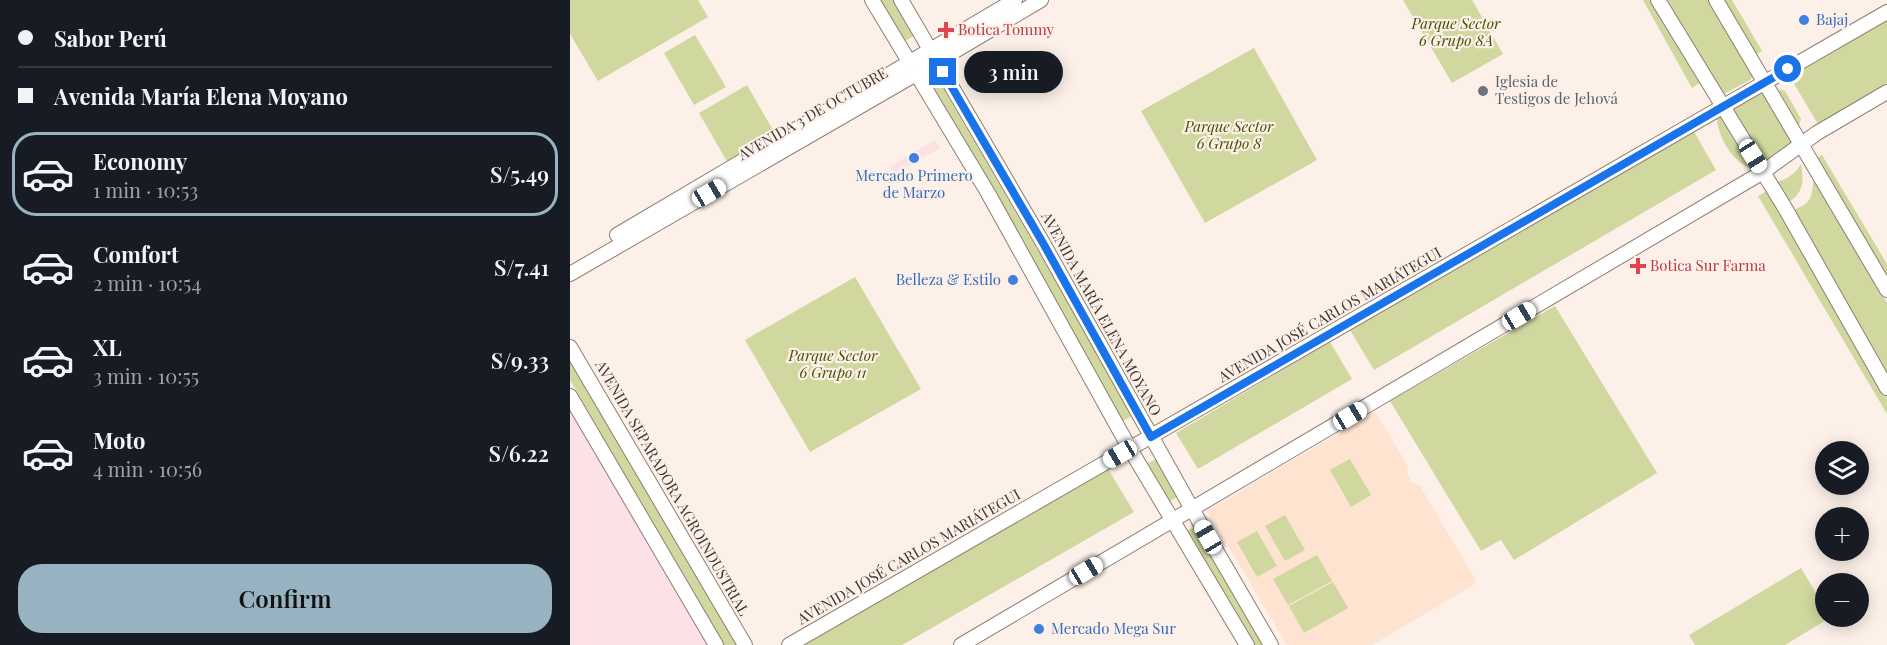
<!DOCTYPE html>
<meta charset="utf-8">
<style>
:root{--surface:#171b24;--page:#20242c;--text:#f1f3f6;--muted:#9ea1a6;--line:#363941;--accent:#97b2c0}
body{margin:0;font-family:"Playfair Display",serif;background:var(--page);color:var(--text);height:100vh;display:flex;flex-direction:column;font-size:22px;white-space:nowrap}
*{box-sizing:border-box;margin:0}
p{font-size:20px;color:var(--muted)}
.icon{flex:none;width:33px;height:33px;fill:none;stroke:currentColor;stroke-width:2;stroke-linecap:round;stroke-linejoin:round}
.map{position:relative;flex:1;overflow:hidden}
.sheet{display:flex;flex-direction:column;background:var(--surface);width:570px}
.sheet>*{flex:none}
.top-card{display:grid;align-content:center;height:132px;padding:0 18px;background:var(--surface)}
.fabs{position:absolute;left:1245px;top:441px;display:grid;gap:12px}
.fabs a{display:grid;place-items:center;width:54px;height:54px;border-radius:50%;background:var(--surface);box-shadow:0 3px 15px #0003;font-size:30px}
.end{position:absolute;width:27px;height:27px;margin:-14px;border:8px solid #1a73e8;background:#fff;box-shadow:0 0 0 3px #fff}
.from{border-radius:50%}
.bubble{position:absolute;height:42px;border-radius:21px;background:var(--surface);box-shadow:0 3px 15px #0003;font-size:20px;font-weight:600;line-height:42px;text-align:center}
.car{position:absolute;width:18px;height:36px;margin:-18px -9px;border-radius:8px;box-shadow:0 0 4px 2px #0007;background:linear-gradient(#fff 24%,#345 0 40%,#fff 0 76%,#345 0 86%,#fff 0)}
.top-card b{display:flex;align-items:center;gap:21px;height:57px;font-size:22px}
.top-card b+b{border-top:2px solid var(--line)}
.top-card i{width:15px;height:15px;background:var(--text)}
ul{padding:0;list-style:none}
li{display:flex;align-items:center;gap:18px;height:84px;margin:0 12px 9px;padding:0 6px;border:3px solid transparent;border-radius:24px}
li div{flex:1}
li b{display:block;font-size:22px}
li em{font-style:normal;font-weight:600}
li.active{border-color:var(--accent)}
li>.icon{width:54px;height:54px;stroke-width:1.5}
.primary-button{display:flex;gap:12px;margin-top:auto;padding:12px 18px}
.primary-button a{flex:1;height:69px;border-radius:24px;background:var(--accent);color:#111;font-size:24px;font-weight:600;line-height:69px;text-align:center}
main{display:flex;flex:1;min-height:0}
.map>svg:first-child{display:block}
.commercial{fill:#fce1e3}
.industrial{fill:#fce1e6}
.built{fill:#fee3d0}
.green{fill:#d0d89f}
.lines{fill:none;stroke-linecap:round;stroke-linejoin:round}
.secondary-casing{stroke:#8f7d71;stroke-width:16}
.secondary{stroke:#fff;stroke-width:14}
.route{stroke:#1a73e8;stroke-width:8}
.shop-dot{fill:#3f7fe0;stroke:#fcf0e8;stroke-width:2}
.health-dot{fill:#e0444e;stroke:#fcf0e8;stroke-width:2}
.worship-dot{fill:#6b7280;stroke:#fcf0e8;stroke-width:2}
.labels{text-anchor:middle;stroke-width:4.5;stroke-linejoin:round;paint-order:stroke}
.shop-label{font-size:15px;fill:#366cbe;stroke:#fcf0e8;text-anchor:start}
.park-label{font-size:15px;font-style:italic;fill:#4a5000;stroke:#fcf0e8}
.health-label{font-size:15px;fill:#be3a42;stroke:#fcf0e8;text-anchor:start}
.worship-label{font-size:15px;fill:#5b616d;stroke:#fcf0e8;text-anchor:start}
.street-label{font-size:15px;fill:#3e3631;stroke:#fcf0e8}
</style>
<main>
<section class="sheet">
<div class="top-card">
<b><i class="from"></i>Sabor Perú</b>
<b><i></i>Avenida María Elena Moyano</b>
</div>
<ul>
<li class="active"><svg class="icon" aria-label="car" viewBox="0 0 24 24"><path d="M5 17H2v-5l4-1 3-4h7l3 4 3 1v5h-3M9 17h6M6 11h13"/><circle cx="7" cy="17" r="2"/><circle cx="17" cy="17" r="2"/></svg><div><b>Economy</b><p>1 min · 10:53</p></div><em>S/5.49</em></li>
<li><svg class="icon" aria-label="car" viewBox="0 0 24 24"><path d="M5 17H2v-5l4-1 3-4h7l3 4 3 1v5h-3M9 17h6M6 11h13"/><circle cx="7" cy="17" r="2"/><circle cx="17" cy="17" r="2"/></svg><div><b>Comfort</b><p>2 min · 10:54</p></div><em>S/7.41</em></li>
<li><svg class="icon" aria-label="car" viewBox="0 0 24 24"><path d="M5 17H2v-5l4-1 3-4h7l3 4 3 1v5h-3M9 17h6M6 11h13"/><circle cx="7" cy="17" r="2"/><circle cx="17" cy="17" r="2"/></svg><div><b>XL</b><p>3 min · 10:55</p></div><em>S/9.33</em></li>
<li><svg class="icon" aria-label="car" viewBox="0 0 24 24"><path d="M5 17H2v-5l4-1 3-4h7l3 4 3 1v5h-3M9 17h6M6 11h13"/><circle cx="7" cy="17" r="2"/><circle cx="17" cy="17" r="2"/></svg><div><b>Moto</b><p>4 min · 10:56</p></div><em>S/6.22</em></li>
</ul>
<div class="primary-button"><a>Confirm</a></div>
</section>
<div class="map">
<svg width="1317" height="645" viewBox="0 0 1317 645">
<rect width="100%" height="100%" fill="#fcf0e8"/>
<!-- commercial -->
<polygon class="commercial" points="365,140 370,148 323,175 319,167"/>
<!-- industrial -->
<polygon class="industrial" points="0,404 142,645 0,645"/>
<!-- built -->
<polygon class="built" points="804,412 806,413 838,466 837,474 842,482 850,486 906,580 905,584 802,645 717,645 637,511"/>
<!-- green -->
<g class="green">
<polygon points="0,0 128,0 138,17 28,81 0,34"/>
<polygon points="309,0 323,0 344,36 333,42"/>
<polygon points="833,0 902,0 933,54 882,83"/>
<polygon points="1073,0 1082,0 1131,82 1122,88"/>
<polygon points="1094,0 1139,0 1183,76 1180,80 1154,94 1149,94"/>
<polygon points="1151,0 1162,0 1192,51 1184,56"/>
<polygon points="1317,19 1317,83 1248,124 1220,77"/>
<polygon points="125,35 156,87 124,105 94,53"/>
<polygon points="684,48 747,160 635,223 571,111"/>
<polygon points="370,83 564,415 551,422 360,88"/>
<polygon points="177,85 207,137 159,165 129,113"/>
<polygon points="1210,89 1215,91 1231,119 1229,125 1226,125 1207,93"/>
<polygon points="1188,93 1194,95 1222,137 1220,146 1196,161 1194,161 1162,110"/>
<path d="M1150,115L1182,168C1164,165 1148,137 1147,119Z"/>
<polygon points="1123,130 1146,170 804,370 780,330"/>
<polygon points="1252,155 1317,264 1317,281 1245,159"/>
<path d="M1231,164C1234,179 1234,193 1219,202L1206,182C1218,179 1225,174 1231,164Z"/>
<path d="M1244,177L1317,303V375L1221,211C1243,203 1241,198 1244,177Z"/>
<polygon points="1198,190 1317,398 1317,414 1188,196"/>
<polygon points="285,277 351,389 240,452 175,340"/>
<polygon points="985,306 1087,473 944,560 931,540 911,551 820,401"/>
<polygon points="760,342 782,379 628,469 606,433"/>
<polygon points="0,358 167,645 153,645 0,380"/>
<polygon points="588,458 609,496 597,503 575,465"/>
<polygon points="780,459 801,495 781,507 760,470"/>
<polygon points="538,469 564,512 332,645 233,645"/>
<polygon points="715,515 735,550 715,561 695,526"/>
<polygon points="626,526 695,645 682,645 615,532"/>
<polygon points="687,531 707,566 687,577 667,542"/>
<polygon points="747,555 762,581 718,605 703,579"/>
<polygon points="1231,568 1255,608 1256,616 1261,617 1215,645 1125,645 1119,635"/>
<polygon points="763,582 778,608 734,633 719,606"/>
</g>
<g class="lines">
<!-- secondary casing -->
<g class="secondary-casing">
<g id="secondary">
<polyline points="302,0 418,193 560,449 677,645"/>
<polyline points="331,0 473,243 622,509 701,645"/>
<polyline points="1088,0 1215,208 1317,388"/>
<polyline points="1146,0 1317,290"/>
<polyline points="47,235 445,0"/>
<polyline points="0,274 346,74 471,0"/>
<polyline points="0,347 175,645"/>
<polyline points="0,396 146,645"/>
<polyline points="219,645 1317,12"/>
<polyline points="391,645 1193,172 1247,133 1317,92"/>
</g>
</g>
<!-- secondary -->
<use href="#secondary" class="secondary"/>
</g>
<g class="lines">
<!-- route -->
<polyline class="route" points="373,72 473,243 581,437 1218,69"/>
</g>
<!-- markers -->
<g class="shop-dot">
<circle cx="1234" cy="20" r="6"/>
<circle cx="344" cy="158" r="6"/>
<circle cx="443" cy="280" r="6"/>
<circle cx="469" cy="629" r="6"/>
</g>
<g class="health-dot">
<path d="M373 21h6v6h6v6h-6v6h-6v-6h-6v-6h6z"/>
<path d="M1065 257h6v6h6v6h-6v6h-6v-6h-6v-6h6z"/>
</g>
<circle class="worship-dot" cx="913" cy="91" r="6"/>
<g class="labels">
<!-- shop labels -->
<g class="shop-label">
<text x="1246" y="25">Bajaj</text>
<text x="344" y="181" text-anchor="middle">Mercado Primero<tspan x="344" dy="17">de Marzo</tspan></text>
<text x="431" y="285" text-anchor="end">Belleza &amp; Estilo</text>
<text x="481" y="634">Mercado Mega Sur</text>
</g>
<!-- park labels -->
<g class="park-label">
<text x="886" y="29">Parque Sector<tspan x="886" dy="17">6 Grupo 8A</tspan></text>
<text x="659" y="132">Parque Sector<tspan x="659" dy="17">6 Grupo 8</tspan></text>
<text x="263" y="361">Parque Sector<tspan x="263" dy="17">6 Grupo 11</tspan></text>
</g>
<!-- health labels -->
<g class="health-label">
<text x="388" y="35">Botica Tommy</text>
<text x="1080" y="271">Botica Sur Farma</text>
</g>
<!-- worship labels -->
<g class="worship-label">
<text x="925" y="87">Iglesia de<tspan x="925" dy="17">Testigos de Jehová</tspan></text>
</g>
<!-- street labels -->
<g class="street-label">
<text transform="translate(243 114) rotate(-30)" y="5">AVENIDA 3 DE OCTUBRE</text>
<text transform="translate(531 314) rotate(61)" y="5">AVENIDA MARÍA ELENA MOYANO</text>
<text transform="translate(760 315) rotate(-30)" y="5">AVENIDA JOSÉ CARLOS MARIÁTEGUI</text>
<text transform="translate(102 488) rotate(60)" y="5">AVENIDA SEPARADORA AGROINDUSTRIAL</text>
<text transform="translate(339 557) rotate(-30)" y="5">AVENIDA JOSÉ CARLOS MARIÁTEGUI</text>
</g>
</g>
</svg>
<div class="fabs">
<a><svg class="icon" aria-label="layers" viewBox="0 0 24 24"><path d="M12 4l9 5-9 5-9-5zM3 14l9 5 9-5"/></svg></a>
<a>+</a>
<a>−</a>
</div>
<i class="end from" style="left:1218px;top:69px"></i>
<i class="end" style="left:373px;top:72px"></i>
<div class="bubble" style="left:394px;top:51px;width:99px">3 min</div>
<i class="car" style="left:1183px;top:156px;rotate:148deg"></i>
<i class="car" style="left:139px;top:193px;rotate:60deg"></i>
<i class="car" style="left:949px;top:316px;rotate:59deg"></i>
<i class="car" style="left:780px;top:416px;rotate:59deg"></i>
<i class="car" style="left:550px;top:454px;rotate:240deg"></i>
<i class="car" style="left:638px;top:537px;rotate:330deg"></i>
<i class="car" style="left:516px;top:571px;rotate:59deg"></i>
</div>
</main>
